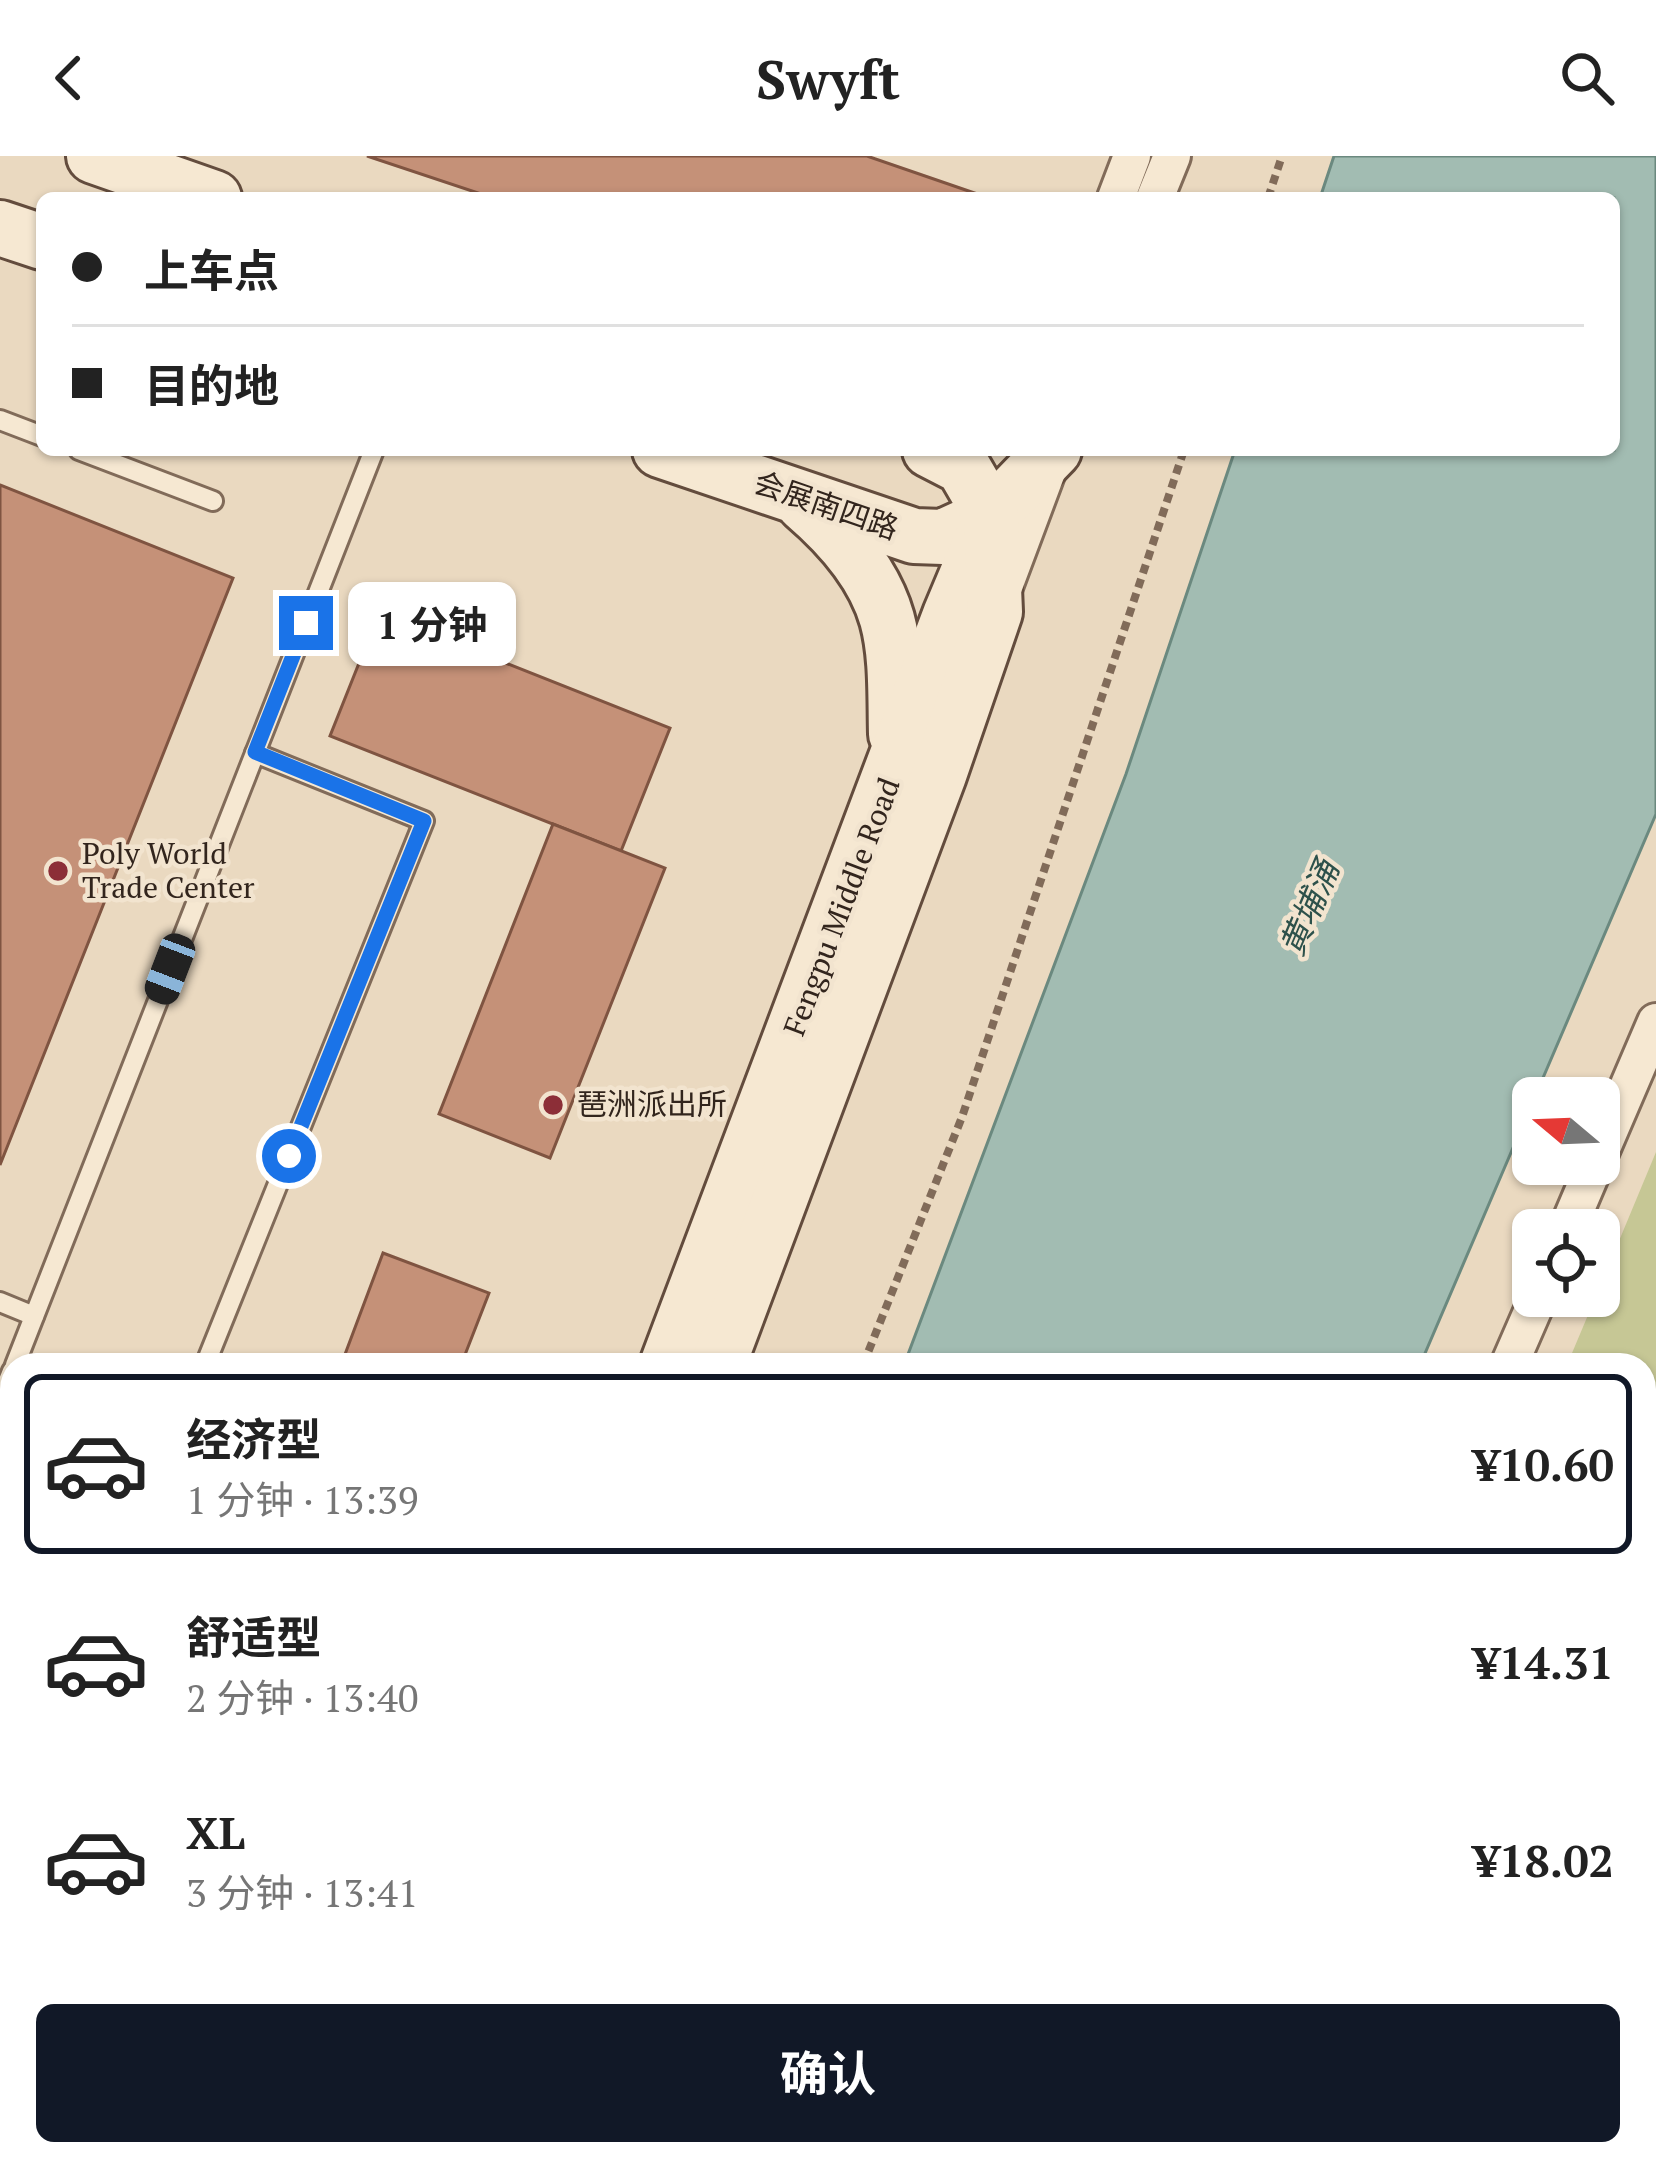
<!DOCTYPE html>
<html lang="zh">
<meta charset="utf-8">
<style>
:root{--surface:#fff;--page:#f6f6f6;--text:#222;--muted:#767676;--line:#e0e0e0;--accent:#111827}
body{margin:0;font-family:"PT Serif","Noto Sans SC",serif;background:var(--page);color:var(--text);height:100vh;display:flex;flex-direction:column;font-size:45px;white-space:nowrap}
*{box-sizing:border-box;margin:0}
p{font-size:39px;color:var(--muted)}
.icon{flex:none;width:66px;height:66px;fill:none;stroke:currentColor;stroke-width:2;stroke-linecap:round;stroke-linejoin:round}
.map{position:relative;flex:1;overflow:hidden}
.panel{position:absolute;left:0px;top:1197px;width:1656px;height:813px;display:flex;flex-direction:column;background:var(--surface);border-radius:36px 36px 0 0;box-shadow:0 3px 9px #0004}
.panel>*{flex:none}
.hud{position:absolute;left:36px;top:36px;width:1584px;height:264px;border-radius:18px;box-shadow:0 3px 9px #0004;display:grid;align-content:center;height:264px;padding:0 36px;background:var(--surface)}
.needle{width:78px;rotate:289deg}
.buttons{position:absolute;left:1512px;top:921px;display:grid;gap:24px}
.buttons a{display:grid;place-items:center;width:108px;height:108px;border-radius:18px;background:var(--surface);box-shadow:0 3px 9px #0004;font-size:60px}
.end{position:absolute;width:54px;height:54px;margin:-27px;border:15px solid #1a73e8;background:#fff;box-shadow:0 0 0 6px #fff}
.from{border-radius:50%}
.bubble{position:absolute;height:84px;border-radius:18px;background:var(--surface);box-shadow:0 3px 9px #0004;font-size:39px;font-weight:700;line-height:84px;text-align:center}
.car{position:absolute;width:36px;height:72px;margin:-36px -18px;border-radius:15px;box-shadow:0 0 9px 3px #0007;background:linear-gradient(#222 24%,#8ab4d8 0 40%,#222 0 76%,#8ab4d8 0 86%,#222 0)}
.hud b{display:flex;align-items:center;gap:42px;height:114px;font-size:45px}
.hud b+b{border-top:3px solid var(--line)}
.hud i{width:30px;height:30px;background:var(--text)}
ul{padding:21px 0 0;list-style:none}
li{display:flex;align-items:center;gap:36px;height:180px;margin:0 24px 18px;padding:0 12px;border:6px solid transparent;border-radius:18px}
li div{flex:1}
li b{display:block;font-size:45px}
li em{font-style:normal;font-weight:700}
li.active{border-color:var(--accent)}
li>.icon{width:108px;height:108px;stroke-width:1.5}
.primary-button{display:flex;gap:24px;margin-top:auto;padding:24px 36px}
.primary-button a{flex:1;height:138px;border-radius:18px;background:var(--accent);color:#fff;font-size:48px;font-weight:700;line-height:138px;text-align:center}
header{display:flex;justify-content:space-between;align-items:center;height:156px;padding:0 36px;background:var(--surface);font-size:54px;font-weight:700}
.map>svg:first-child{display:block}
.green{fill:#c6c795}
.water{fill:#a2bcb2;stroke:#6b897f;stroke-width:3}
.building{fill:#c59178;stroke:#7f5441;stroke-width:3}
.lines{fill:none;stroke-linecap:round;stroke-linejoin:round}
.lane-casing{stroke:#816b59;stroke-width:24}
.street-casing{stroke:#816b59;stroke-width:42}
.secondary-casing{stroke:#634c3d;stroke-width:60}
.path{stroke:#816b59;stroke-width:8;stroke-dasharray:9 6;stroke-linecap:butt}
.lane{stroke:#f6e8d2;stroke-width:18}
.street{stroke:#f6e8d2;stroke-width:36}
.secondary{stroke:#f6e8d2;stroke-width:54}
.route{stroke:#1a73e8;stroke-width:15}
.poi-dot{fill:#8c2e37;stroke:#f2e4cf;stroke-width:4.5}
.labels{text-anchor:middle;stroke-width:9;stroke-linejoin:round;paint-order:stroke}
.street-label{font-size:30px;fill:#32251d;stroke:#f2e4cf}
.poi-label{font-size:30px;fill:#32251d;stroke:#f2e4cf;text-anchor:start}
.water-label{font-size:33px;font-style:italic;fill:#2d514b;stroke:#f2e4cf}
</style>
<header><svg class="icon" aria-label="back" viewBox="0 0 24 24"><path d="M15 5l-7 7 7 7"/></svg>Swyft<svg class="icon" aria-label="search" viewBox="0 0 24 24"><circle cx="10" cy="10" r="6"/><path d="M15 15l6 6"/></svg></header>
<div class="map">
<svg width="1656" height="2009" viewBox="0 0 1656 2009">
<rect width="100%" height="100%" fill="#ead9c0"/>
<!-- green -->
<polygon class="green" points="1656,996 1656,1965 1644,1961 1644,1209 1567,1209 1596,1140 1599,1140 1599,1133"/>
<!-- water -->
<g class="water">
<polygon points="1334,0 1656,0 1656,658 1420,1209 904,1209 1126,618 1235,294 1614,294 1614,42 1320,42"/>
<polygon points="595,1998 1084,1998 1080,2009 590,2009"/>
</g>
<!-- building -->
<g class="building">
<polygon points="367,0 867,0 989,42 493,42"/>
<polygon points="0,329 233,422 0,1009"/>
<polygon points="379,457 670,572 621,695 330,580"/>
<polygon points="553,668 665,712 550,1002 439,958"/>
<polygon points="383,1097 489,1137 461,1209 341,1209"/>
<polygon points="3,1384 12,1387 12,1684 0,1679 0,1392"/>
<polygon points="12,1869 12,1998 155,1998 151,2009 0,2009 0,1900"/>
</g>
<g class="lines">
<!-- lane casing -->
<g class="lane-casing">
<g id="lane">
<polyline points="0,264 42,280"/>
<polyline points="79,294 213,345"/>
<polyline points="0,1146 34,1160"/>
<polyline points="15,1209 374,294"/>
<polyline points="205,1209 424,665 255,597"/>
<polyline points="0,1245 12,1215"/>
<polyline points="0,1324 12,1328"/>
</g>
</g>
<!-- street casing -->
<g class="street-casing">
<g id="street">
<polyline points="1116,42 1132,0"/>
<polyline points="1155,42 1172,0"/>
<polyline points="1002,436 1048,313"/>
<polyline points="1599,999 1656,866"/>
<polyline points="1567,1074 1595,1008"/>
<polyline points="1509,1209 1539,1140"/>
<polyline points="1327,1998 1361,2009"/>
<polyline points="1168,2009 1173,1998"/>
</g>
</g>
<!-- secondary casing -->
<g class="secondary-casing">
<g id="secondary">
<polyline points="94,0 214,42"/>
<polyline points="0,72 42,86"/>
<polyline points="660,294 914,380 943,381 991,359 1054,294"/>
<path d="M804,348C839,378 874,417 887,463C897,499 895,541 896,578"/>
<polyline points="667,1209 950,459 984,378"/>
<polyline points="718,1209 939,619 995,456 991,359 963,311 930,294"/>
<polyline points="352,2009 356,1998"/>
<polyline points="407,2009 411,1998"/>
</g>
</g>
<!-- path -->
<g class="path">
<polyline points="1268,42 1282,0"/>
<polyline points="863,1209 962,961 1184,294"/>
<polyline points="542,2009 546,1998"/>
</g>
<!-- lane -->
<use href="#lane" class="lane"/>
<!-- street -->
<use href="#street" class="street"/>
<!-- secondary -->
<use href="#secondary" class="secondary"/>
</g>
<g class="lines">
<!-- route -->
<polyline class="route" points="289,1000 424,665 255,596 306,467"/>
</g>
<!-- markers -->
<g class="poi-dot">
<circle cx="58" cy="715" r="12"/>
<circle cx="553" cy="949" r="12"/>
</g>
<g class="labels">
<!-- street labels -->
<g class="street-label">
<text transform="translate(826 350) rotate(19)" y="10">会展南四路</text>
<text transform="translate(842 751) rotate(-69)" y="10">Fengpu Middle Road</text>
</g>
<!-- poi labels -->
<g class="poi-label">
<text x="82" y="708">Poly World<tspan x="82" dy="34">Trade Center</tspan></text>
<text x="577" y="959">琶洲派出所</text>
</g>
<!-- water labels -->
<g class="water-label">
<text transform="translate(1309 752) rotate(-67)" y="12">黄埔涌</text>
</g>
</g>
</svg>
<div class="buttons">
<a><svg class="needle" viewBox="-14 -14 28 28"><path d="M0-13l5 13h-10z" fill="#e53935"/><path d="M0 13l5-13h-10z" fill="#767676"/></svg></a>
<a><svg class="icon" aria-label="locate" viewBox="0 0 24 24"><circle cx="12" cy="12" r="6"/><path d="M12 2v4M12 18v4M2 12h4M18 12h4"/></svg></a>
</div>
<i class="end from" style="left:289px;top:1000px"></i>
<i class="end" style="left:306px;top:467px"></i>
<div class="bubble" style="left:348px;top:426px;width:168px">1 分钟</div>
<i class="car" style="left:170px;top:813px;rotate:201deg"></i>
<div class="hud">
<b><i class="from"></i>上车点</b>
<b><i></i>目的地</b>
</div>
<section class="panel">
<ul>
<li class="active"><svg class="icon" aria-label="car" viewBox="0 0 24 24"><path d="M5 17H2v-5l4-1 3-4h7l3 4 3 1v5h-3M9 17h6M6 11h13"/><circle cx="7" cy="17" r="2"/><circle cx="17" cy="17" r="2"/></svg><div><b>经济型</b><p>1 分钟 · 13:39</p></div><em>¥10.60</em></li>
<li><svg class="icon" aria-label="car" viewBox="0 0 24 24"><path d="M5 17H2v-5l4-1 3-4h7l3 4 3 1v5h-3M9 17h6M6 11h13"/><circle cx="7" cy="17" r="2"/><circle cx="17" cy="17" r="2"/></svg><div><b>舒适型</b><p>2 分钟 · 13:40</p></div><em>¥14.31</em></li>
<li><svg class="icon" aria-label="car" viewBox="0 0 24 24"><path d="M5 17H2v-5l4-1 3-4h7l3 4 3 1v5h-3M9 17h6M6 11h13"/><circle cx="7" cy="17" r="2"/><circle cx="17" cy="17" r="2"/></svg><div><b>XL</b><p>3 分钟 · 13:41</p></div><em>¥18.02</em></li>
</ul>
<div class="primary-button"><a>确认</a></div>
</section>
</div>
